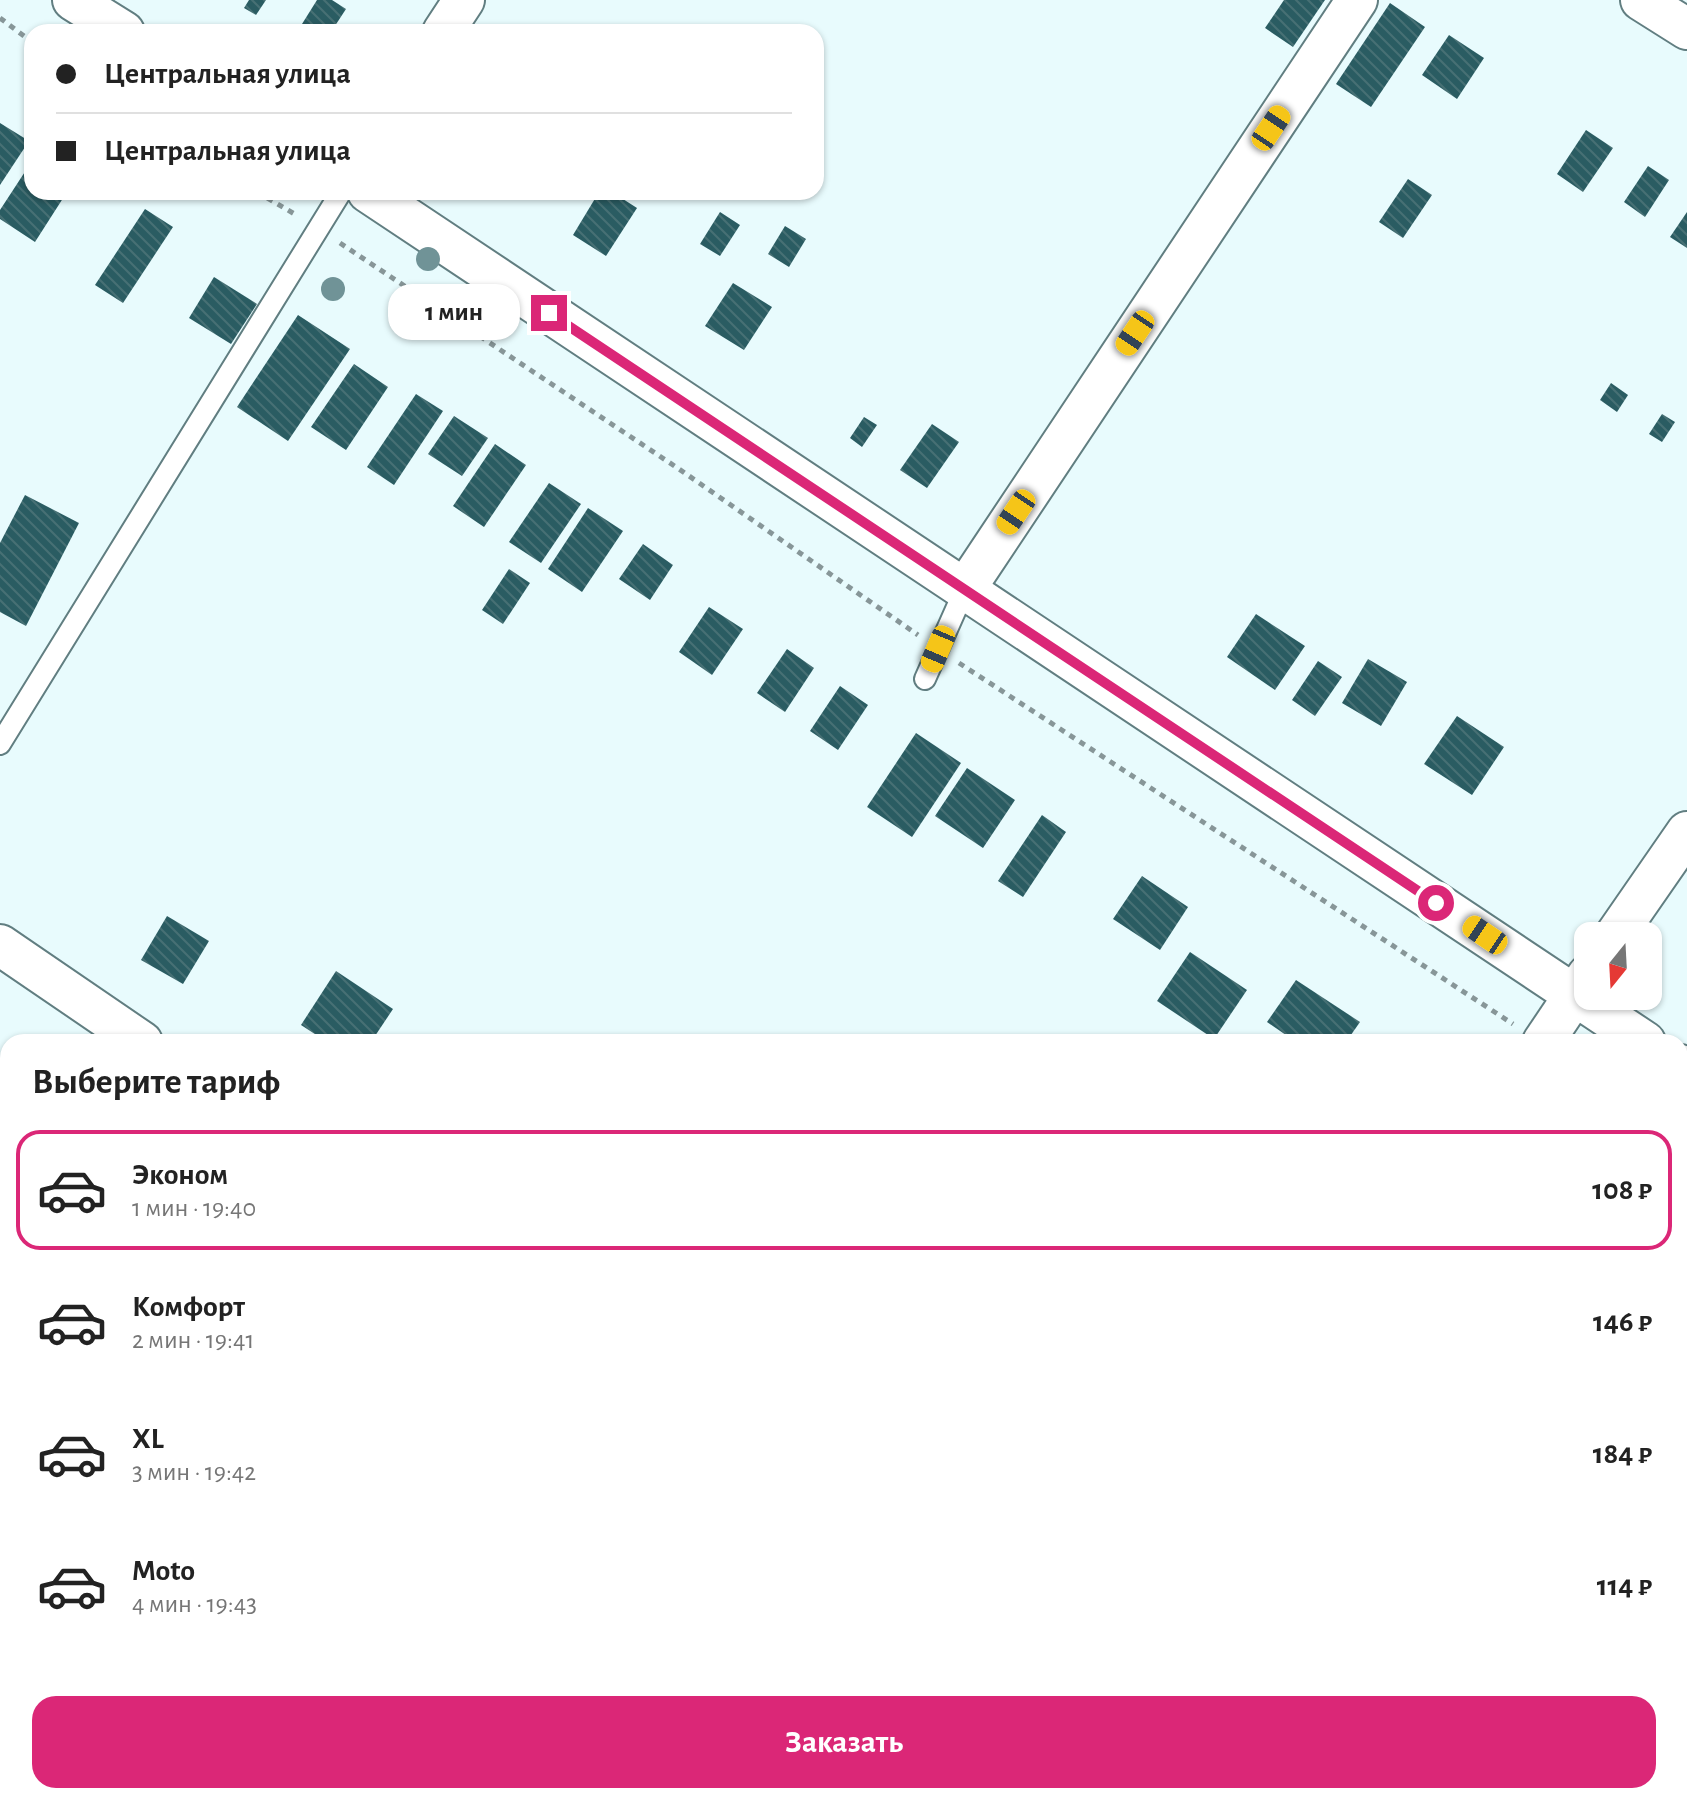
<!DOCTYPE html>
<html lang="ru">
<meta charset="utf-8">
<style>
:root{--surface:#fff;--page:#f6f6f6;--text:#222;--muted:#767676;--line:#e0e0e0;--accent:#db2777}
body{margin:0;font-family:"Alegreya Sans",sans-serif;background:var(--page);color:var(--text);height:100vh;display:flex;flex-direction:column;font-size:30px;white-space:nowrap}
*{box-sizing:border-box;margin:0}
p{font-size:26px;color:var(--muted)}
.icon{flex:none;width:44px;height:44px;fill:none;stroke:currentColor;stroke-width:2;stroke-linecap:round;stroke-linejoin:round}
.map{position:relative;flex:1;overflow:hidden}
.details{position:absolute;left:0px;top:1034px;width:1688px;height:770px;display:flex;flex-direction:column;background:var(--surface);border-radius:24px 24px 0 0;box-shadow:0 2px 6px #0004}
.details>*{flex:none}
.guide{position:absolute;left:24px;top:24px;width:800px;height:176px;border-radius:24px;box-shadow:0 2px 6px #0004;display:grid;align-content:center;height:176px;padding:0 32px;background:var(--surface)}
.needle{width:52px;rotate:198deg}
.buttons{position:absolute;left:1574px;top:922px;display:grid;gap:16px}
.buttons a{display:grid;place-items:center;width:88px;height:88px;border-radius:16px;background:var(--surface);box-shadow:0 2px 6px #0004;font-size:40px}
.end{position:absolute;width:36px;height:36px;margin:-18px;border:10px solid #db2777;background:#fff;box-shadow:0 0 0 4px #fff}
.from{border-radius:50%}
.bubble{position:absolute;height:56px;border-radius:24px;background:var(--surface);box-shadow:0 2px 6px #0004;font-size:26px;font-weight:600;line-height:56px;text-align:center}
.car{position:absolute;width:24px;height:48px;margin:-24px -12px;border-radius:10px;box-shadow:0 0 6px 2px #0007;background:linear-gradient(#f5c518 24%,#345 0 40%,#f5c518 0 76%,#345 0 86%,#f5c518 0)}
.guide b{display:flex;align-items:center;gap:28px;height:76px;font-size:30px}
.guide b+b{border-top:2px solid var(--line)}
.guide i{width:20px;height:20px;background:var(--text)}
ul{padding:0;list-style:none}
li{display:flex;align-items:center;gap:24px;height:120px;margin:0 16px 12px;padding:0 16px;border:4px solid transparent;border-radius:24px}
li div{flex:1}
li b{display:block;font-size:30px}
li em{font-style:normal;font-weight:600}
li.active{border-color:var(--accent)}
li>.icon{width:72px;height:72px;stroke-width:1.5}
h2{padding:0 32px;font-size:36px;line-height:96px}
.action{display:flex;gap:16px;margin-top:auto;padding:16px 32px}
.action a{flex:1;height:92px;border-radius:24px;background:var(--accent);color:#fff;font-size:32px;font-weight:600;line-height:92px;text-align:center}
.map>svg:first-child{display:block}
.industrial{fill:url(#industrial-furrows)}
.building{fill:url(#building-back-hatch)}
.lines{fill:none;stroke-linecap:round;stroke-linejoin:round}
.lane-casing{stroke:#617e81;stroke-width:24}
.street-casing{stroke:#617e81;stroke-width:44}
.path{stroke:#879698;stroke-width:5;stroke-dasharray:6 6;stroke-linecap:butt}
.lane{stroke:#fff;stroke-width:20}
.street{stroke:#fff;stroke-width:40}
.tree{fill:#709397}
.route{stroke:#db2777;stroke-width:10}
</style>
<div class="map">
<svg width="1687" height="1803" viewBox="0 0 1687 1803">
<defs>
<pattern id="industrial-furrows" width="10" height="10" patternUnits="userSpaceOnUse" patternTransform="scale(2)"><rect width="10" height="10" fill="#cef7fd"/><path d="M-1 1l2-2M0 10L10 0M9 11l2-2" fill="none" stroke="#b0d4d9"/></pattern>
<pattern id="building-back-hatch" width="6" height="6" patternUnits="userSpaceOnUse" patternTransform="scale(2)"><rect width="6" height="6" fill="#2a5c62"/><path d="M-1 5l2 2M0 0l6 6M5-1l2 2" fill="none" stroke="#477074"/></pattern>
</defs>
<rect width="100%" height="100%" fill="#e8fbfd"/>
<!-- industrial -->
<polygon class="industrial" points="967,1796 997,1796 1008,1803 962,1803"/>
<!-- building -->
<g class="building">
<polygon points="249,0 266,0 256,15 244,8"/>
<polygon points="317,0 332,0 346,9 331,32 297,32"/>
<polygon points="1284,0 1325,0 1293,47 1265,28"/>
<polygon points="1390,3 1425,27 1371,107 1336,84"/>
<polygon points="1449,35 1484,58 1457,99 1422,75"/>
<polygon points="0,123 29,141 0,185"/>
<polygon points="1586,130 1613,148 1583,192 1557,174"/>
<polygon points="32,161 32,192 67,192 35,242 0,219 0,210"/>
<polygon points="1648,166 1669,180 1645,217 1624,202"/>
<polygon points="1408,179 1432,195 1403,238 1379,222"/>
<polygon points="599,192 612,192 637,208 606,256 573,235"/>
<polygon points="145,209 173,227 123,303 95,285"/>
<polygon points="720,212 740,225 720,256 700,244"/>
<polygon points="1687,212 1687,248 1670,237"/>
<polygon points="785,226 806,239 789,267 768,254"/>
<polygon points="214,277 257,304 231,344 189,318"/>
<polygon points="733,283 772,307 744,350 705,326"/>
<polygon points="298,315 350,349 288,441 237,407"/>
<polygon points="354,364 388,387 346,450 311,427"/>
<polygon points="1611,383 1628,395 1617,412 1600,400"/>
<polygon points="416,394 443,411 394,485 367,467"/>
<polygon points="1662,414 1675,422 1662,442 1649,434"/>
<polygon points="454,416 488,438 462,476 428,454"/>
<polygon points="864,417 877,425 862,447 850,438"/>
<polygon points="932,424 959,442 927,488 900,470"/>
<polygon points="495,444 526,465 484,527 453,506"/>
<polygon points="549,483 581,504 541,563 509,542"/>
<polygon points="25,495 79,523 26,626 0,612 0,543"/>
<polygon points="588,508 623,531 582,592 548,569"/>
<polygon points="643,544 673,565 650,600 619,579"/>
<polygon points="509,569 530,583 503,624 482,610"/>
<polygon points="709,607 743,629 712,675 679,652"/>
<polygon points="1256,614 1305,646 1275,690 1227,657"/>
<polygon points="787,649 814,668 785,712 757,693"/>
<polygon points="1368,659 1407,682 1381,726 1342,703"/>
<polygon points="1318,661 1342,677 1315,716 1292,700"/>
<polygon points="840,686 868,705 838,750 810,731"/>
<polygon points="1457,716 1504,747 1472,795 1424,764"/>
<polygon points="916,733 961,763 912,837 867,807"/>
<polygon points="967,768 1015,800 983,848 935,816"/>
<polygon points="1042,815 1066,832 1023,897 998,881"/>
<polygon points="1142,876 1188,907 1160,950 1113,919"/>
<polygon points="167,916 209,941 183,984 141,960"/>
<polygon points="1190,952 1247,990 1214,1039 1157,1001"/>
<polygon points="336,971 393,1009 371,1042 327,1042 301,1025"/>
<polygon points="1296,980 1360,1022 1346,1042 1296,1042 1267,1022"/>
<polygon points="0,1091 8,1096 8,1163 5,1168 0,1166"/>
<polygon points="1680,1240 1687,1245 1687,1258 1680,1269"/>
<polygon points="1687,1283 1687,1342 1680,1337 1680,1294"/>
<polygon points="788,1796 888,1796 883,1803 799,1803"/>
<polygon points="1293,1796 1394,1796 1405,1803 1304,1803"/>
</g>
<g class="lines">
<!-- lane casing -->
<g class="lane-casing">
<g id="lane">
<polyline points="925,679 965,589"/>
<polyline points="0,744 341,192"/>
<polyline points="1061,1796 1062,1803"/>
</g>
</g>
<!-- street casing -->
<g class="street-casing">
<g id="street">
<polyline points="73,0 124,32"/>
<polyline points="1641,0 1687,29"/>
<polyline points="443,32 464,0"/>
<polyline points="368,192 1645,1042"/>
<polyline points="965,589 1357,0"/>
<polyline points="1615,936 1687,832"/>
<polyline points="0,945 142,1042"/>
<polyline points="1543,1042 1588,975"/>
<polyline points="1680,1065 1687,1070"/>
<polyline points="1100,1796 1110,1803"/>
</g>
</g>
<!-- path -->
<g class="path">
<polyline points="0,18 32,42"/>
<polyline points="257,192 298,216"/>
<polyline points="340,243 679,469 918,635"/>
<polyline points="959,663 1513,1024"/>
<polyline points="609,1803 615,1796"/>
</g>
<!-- lane -->
<use href="#lane" class="lane"/>
<!-- street -->
<use href="#street" class="street"/>
</g>
<!-- trees -->
<g class="tree">
<circle cx="428" cy="259" r="12"/>
<circle cx="333" cy="289" r="12"/>
</g>
<g class="lines">
<!-- route -->
<polyline class="route" points="549,313 1436,903"/>
</g>
</svg>
<div class="buttons">
<a><svg class="needle" viewBox="-14 -14 28 28"><path d="M0-13l5 13h-10z" fill="#e53935"/><path d="M0 13l5-13h-10z" fill="#767676"/></svg></a>
</div>
<i class="end from" style="left:1436px;top:903px"></i>
<i class="end" style="left:549px;top:313px"></i>
<div class="bubble" style="left:388px;top:284px;width:132px">1 мин</div>
<i class="car" style="left:1271px;top:128px;rotate:34deg"></i>
<i class="car" style="left:1135px;top:333px;rotate:214deg"></i>
<i class="car" style="left:1016px;top:512px;rotate:214deg"></i>
<i class="car" style="left:938px;top:649px;rotate:203deg"></i>
<i class="car" style="left:1485px;top:935px;rotate:304deg"></i>
<div class="guide">
<b><i class="from"></i>Центральная улица</b>
<b><i></i>Центральная улица</b>
</div>
<section class="details">
<h2>Выберите тариф</h2>
<ul>
<li class="active"><svg class="icon" aria-label="car" viewBox="0 0 24 24"><path d="M5 17H2v-5l4-1 3-4h7l3 4 3 1v5h-3M9 17h6M6 11h13"/><circle cx="7" cy="17" r="2"/><circle cx="17" cy="17" r="2"/></svg><div><b>Эконом</b><p>1 мин · 19:40</p></div><em>108 ₽</em></li>
<li><svg class="icon" aria-label="car" viewBox="0 0 24 24"><path d="M5 17H2v-5l4-1 3-4h7l3 4 3 1v5h-3M9 17h6M6 11h13"/><circle cx="7" cy="17" r="2"/><circle cx="17" cy="17" r="2"/></svg><div><b>Комфорт</b><p>2 мин · 19:41</p></div><em>146 ₽</em></li>
<li><svg class="icon" aria-label="car" viewBox="0 0 24 24"><path d="M5 17H2v-5l4-1 3-4h7l3 4 3 1v5h-3M9 17h6M6 11h13"/><circle cx="7" cy="17" r="2"/><circle cx="17" cy="17" r="2"/></svg><div><b>XL</b><p>3 мин · 19:42</p></div><em>184 ₽</em></li>
<li><svg class="icon" aria-label="car" viewBox="0 0 24 24"><path d="M5 17H2v-5l4-1 3-4h7l3 4 3 1v5h-3M9 17h6M6 11h13"/><circle cx="7" cy="17" r="2"/><circle cx="17" cy="17" r="2"/></svg><div><b>Moto</b><p>4 мин · 19:43</p></div><em>114 ₽</em></li>
</ul>
<div class="action"><a>Заказать</a></div>
</section>
</div>
